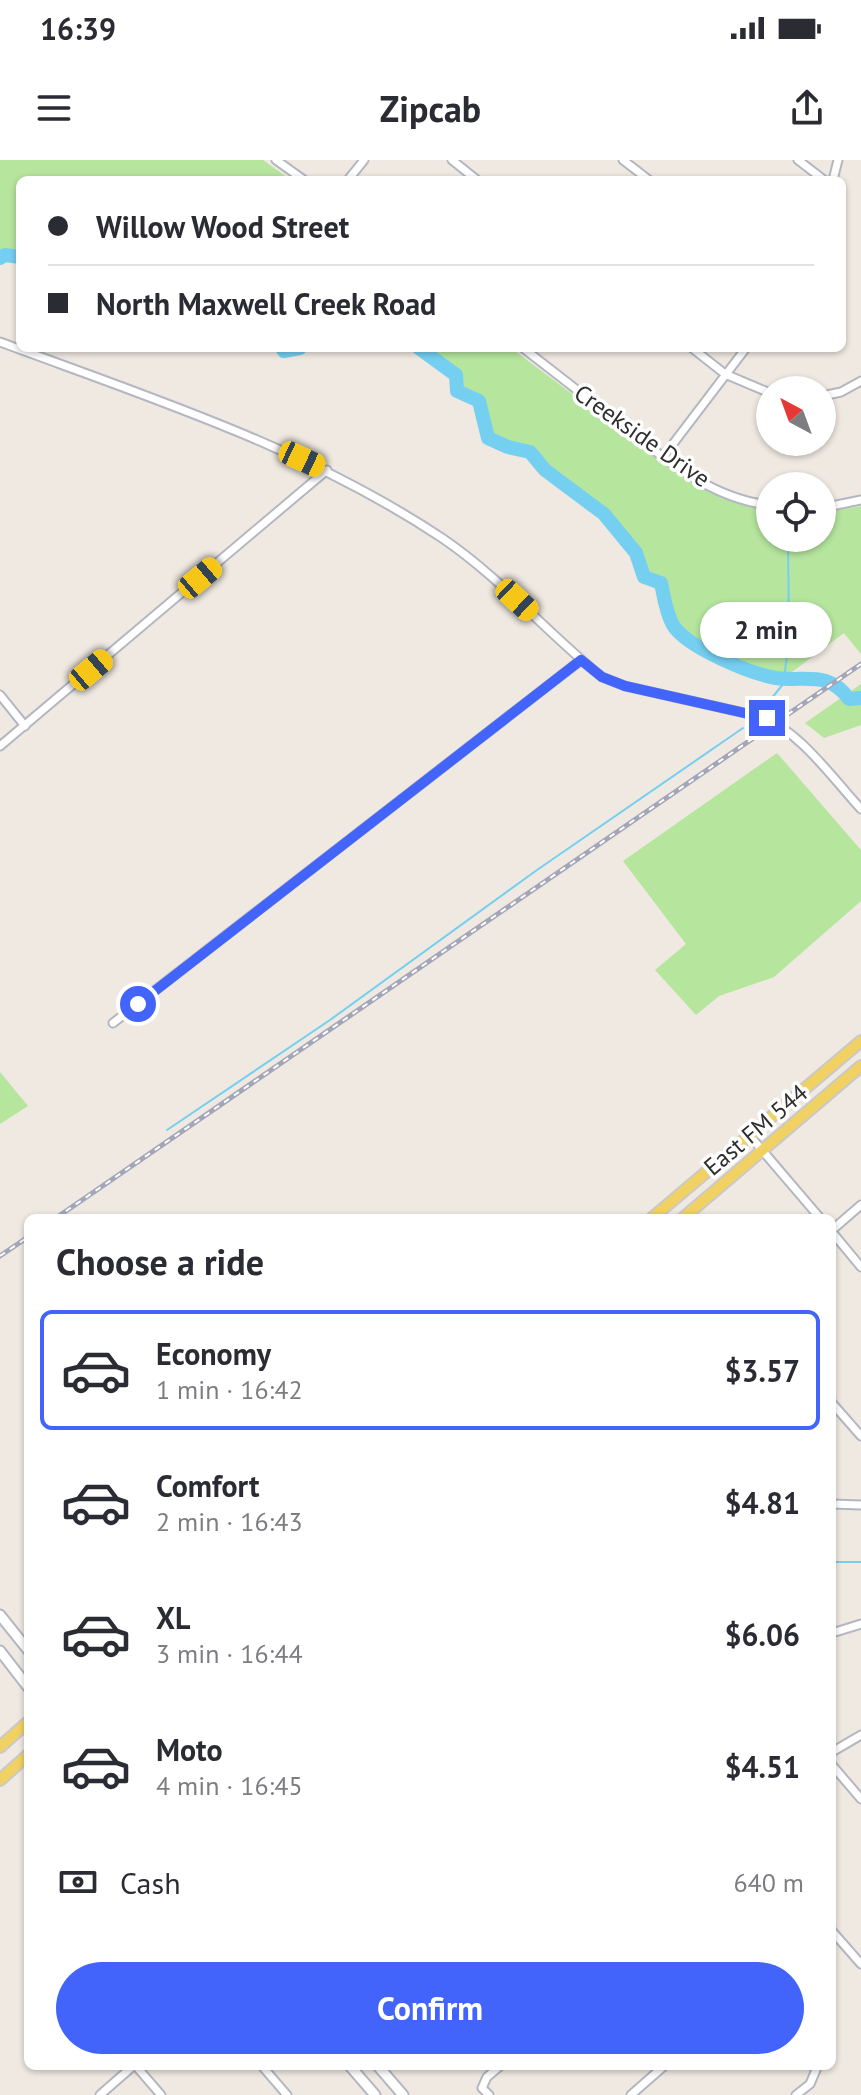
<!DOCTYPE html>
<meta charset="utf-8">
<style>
:root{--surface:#fff;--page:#f2f2f3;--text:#2b2b33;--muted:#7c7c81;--line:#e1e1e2;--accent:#4264fb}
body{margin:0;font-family:"PT Sans",sans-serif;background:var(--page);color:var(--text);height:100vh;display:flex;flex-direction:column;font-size:30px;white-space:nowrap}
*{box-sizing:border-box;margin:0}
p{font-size:26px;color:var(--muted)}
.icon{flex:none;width:44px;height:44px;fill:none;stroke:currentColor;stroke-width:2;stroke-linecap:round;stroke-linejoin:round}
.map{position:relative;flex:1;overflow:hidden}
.details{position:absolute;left:24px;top:1054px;width:812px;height:856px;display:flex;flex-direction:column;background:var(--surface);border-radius:12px;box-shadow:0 2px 6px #0004}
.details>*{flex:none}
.guide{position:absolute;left:16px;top:16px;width:830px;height:176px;border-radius:12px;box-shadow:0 2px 6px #0004;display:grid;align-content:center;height:176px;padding:0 32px;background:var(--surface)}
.needle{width:52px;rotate:319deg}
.controls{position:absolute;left:756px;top:216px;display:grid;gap:16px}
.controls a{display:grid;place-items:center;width:80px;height:80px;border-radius:50%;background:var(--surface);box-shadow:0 2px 6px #0004;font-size:40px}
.end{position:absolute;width:36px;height:36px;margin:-18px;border:10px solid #4264fb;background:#fff;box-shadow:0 0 0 4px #fff}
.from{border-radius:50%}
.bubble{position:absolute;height:56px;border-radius:28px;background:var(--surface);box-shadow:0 2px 6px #0004;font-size:26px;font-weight:800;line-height:56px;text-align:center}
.car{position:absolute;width:24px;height:48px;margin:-24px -12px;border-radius:10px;box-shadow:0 0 6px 2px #0007;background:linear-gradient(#f5c518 24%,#345 0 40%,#f5c518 0 76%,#345 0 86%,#f5c518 0)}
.guide b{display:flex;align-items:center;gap:28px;height:76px;font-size:30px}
.guide b+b{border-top:2px solid var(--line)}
.guide i{width:20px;height:20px;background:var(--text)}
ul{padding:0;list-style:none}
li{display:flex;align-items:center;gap:24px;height:120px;margin:0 16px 12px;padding:0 16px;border:4px solid transparent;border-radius:12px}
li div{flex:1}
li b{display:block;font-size:30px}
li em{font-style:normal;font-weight:800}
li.selected{border-color:var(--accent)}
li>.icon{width:72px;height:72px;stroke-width:1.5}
h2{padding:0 32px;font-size:36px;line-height:96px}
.pay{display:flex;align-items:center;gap:20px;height:88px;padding:0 32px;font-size:30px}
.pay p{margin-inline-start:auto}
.button{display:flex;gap:16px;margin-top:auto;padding:16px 32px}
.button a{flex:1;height:92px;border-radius:48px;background:var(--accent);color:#fff;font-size:32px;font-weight:800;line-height:92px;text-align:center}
.status{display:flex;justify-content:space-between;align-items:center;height:56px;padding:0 40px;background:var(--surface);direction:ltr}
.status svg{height:22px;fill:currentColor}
header{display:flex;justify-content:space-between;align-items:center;height:104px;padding:0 32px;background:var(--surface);font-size:36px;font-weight:800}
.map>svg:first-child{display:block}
.green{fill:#b6e59e}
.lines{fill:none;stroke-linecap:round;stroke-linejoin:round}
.stream{stroke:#75cff0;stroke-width:2}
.river{stroke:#75cff0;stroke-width:14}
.street-casing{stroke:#b4b7c1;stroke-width:11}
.secondary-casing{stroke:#b4b7c1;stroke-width:13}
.primary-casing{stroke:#c9c9c9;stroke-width:14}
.street{stroke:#fff;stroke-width:7}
.secondary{stroke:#fff;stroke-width:9}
.primary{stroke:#f2d163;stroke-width:10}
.rail-casing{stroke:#a3a6b8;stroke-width:5}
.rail{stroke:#fff;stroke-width:2;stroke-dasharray:6;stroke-linecap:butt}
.route{stroke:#4264fb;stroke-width:10}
.labels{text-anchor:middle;stroke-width:7;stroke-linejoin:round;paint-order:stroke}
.street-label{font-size:24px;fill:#2e2e2e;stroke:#fff}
</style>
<div class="status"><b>16:39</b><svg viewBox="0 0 49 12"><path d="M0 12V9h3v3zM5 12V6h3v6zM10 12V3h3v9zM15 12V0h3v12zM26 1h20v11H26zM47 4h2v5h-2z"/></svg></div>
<header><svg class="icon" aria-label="menu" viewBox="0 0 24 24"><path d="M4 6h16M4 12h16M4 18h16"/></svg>Zipcab<svg class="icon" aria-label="share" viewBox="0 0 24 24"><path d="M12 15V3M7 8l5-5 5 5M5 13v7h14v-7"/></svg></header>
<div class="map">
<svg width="861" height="1935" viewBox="0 0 861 1935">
<rect width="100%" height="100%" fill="#efe9e1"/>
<!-- green -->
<g class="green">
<polygon points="0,0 263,0 291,20 20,20 20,97 5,95 0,98"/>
<path d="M419,188H511L689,322L722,338L770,351V378H822V353L861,346V494L844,473L784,518H775C748,508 689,490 674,466C666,454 664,437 661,423L644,417L636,393L604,354L545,310L530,292L508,287L488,278L479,241L457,231L456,215Z"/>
<polygon points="861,524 861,565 824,578 805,563"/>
<polygon points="777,593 861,690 861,741 774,817 719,836 696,855 655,810 686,784 623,701"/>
<polygon points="0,912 28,946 0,964"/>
</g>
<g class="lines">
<!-- stream -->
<g class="stream">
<polyline points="767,544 788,518 785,511 789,479 788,378"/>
<polyline points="167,970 330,860 537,710 743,568"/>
<polyline points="832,1402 861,1402"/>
</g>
<!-- river -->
<g class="river">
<polyline points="0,98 5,95 20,97"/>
<polyline points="282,188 284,191 300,188"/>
<path d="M419,188L456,215L457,231L479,241L488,278L508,287L530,292L545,310L604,354L636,393L644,417L661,423C664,437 666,453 673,465C686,487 751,514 776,518C806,522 828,510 849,539L861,538"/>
</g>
<!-- street casing -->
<g class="street-casing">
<g id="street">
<polyline points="276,0 304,20"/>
<polyline points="452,0 477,20"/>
<polyline points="623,0 649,20"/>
<polyline points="798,0 824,20"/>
<polyline points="348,20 364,0"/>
<polyline points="833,20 838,0"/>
<path d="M0,182C151,238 307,288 442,378C501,418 547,473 602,517L625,526L758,556C798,568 833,619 861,649"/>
<path d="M523,188C554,212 585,236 615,260C660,295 711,340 770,345"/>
<polyline points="692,188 725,214 770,233"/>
<polyline points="822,236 841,232 861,221"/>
<polyline points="663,297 746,188"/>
<polyline points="822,348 861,340"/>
<polyline points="0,535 25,566"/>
<polyline points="0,586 327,310"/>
<polyline points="113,863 581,500"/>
<polyline points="750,976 820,1058"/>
<polyline points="832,1070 861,1045"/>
<polyline points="832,1072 861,1107"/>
<polyline points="832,1243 861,1276"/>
<polyline points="832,1344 861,1345"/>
<polyline points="832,1473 861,1464"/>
<polyline points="832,1592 861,1575"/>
<polyline points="832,1605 861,1639"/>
<polyline points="832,1771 861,1804"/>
<polyline points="136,1906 161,1935"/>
<polyline points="262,1906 287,1935"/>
<polyline points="100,1935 133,1906"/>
<polyline points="489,1935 482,1928 487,1917 500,1906"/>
<polyline points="631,1935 664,1906"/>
<polyline points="796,1935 810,1924 816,1910 813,1906"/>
</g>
</g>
<!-- secondary casing -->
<g class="secondary-casing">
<g id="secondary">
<polyline points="0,1455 28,1490"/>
<polyline points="0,1491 28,1527"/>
<polyline points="350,1906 375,1935"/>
<polyline points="378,1906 403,1935"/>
</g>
</g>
<!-- primary casing -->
<g class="primary-casing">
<g id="primary">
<polyline points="652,1058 861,881"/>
<polyline points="683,1058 861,906"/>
<polyline points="0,1587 28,1562"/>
<polyline points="0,1620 28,1595"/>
</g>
</g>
<!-- street -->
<use href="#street" class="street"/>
<!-- secondary -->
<use href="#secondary" class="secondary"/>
<!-- primary -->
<use href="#primary" class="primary"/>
<!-- rail casing -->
<g class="rail-casing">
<g id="rail">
<polyline points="56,1058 861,504"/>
<polyline points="0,1096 28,1077"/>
</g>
</g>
<!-- rail -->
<use href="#rail" class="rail"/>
</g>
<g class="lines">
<!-- route -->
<polyline class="route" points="138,844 581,500 602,517 625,526 767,558"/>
</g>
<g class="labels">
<!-- street labels -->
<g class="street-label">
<text transform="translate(642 276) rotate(35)" y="8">Creekside Drive</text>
<text transform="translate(756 970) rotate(-40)" y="8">East FM 544</text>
</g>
</g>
</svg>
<div class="controls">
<a><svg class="needle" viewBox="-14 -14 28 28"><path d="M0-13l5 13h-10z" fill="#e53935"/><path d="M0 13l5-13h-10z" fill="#7c7c81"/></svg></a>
<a><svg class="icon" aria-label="locate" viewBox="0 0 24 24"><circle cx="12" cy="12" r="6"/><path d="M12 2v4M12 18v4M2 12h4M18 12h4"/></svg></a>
</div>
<i class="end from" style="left:138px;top:844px"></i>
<i class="end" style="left:767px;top:558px"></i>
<div class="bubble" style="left:700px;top:442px;width:132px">2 min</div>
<i class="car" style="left:302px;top:299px;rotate:115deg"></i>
<i class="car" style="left:200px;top:418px;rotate:50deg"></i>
<i class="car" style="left:517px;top:440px;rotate:133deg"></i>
<i class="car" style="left:91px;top:510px;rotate:50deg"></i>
<div class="guide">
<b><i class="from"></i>Willow Wood Street</b>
<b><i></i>North Maxwell Creek Road</b>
</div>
<section class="details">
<h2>Choose a ride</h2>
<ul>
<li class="selected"><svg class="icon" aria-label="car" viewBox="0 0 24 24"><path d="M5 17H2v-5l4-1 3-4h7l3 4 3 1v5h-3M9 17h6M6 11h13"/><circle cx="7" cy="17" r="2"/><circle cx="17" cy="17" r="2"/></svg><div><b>Economy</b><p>1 min · 16:42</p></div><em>$3.57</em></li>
<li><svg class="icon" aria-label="car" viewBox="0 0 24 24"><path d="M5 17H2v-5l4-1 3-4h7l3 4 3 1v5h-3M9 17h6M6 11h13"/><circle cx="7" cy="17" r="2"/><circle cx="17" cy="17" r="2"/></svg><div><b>Comfort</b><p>2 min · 16:43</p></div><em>$4.81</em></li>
<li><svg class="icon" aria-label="car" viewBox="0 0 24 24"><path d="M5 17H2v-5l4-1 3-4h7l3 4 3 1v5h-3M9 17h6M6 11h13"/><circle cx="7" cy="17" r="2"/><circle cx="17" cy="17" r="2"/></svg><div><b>XL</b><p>3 min · 16:44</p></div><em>$6.06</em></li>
<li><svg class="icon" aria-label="car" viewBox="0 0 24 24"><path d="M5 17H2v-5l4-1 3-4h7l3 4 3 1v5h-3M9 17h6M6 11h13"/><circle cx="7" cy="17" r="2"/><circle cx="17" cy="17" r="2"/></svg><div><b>Moto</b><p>4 min · 16:45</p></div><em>$4.51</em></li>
</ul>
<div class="pay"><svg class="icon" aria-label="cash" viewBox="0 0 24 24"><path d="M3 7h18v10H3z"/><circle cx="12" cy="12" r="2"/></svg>Cash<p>640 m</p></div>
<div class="button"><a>Confirm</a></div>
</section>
</div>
